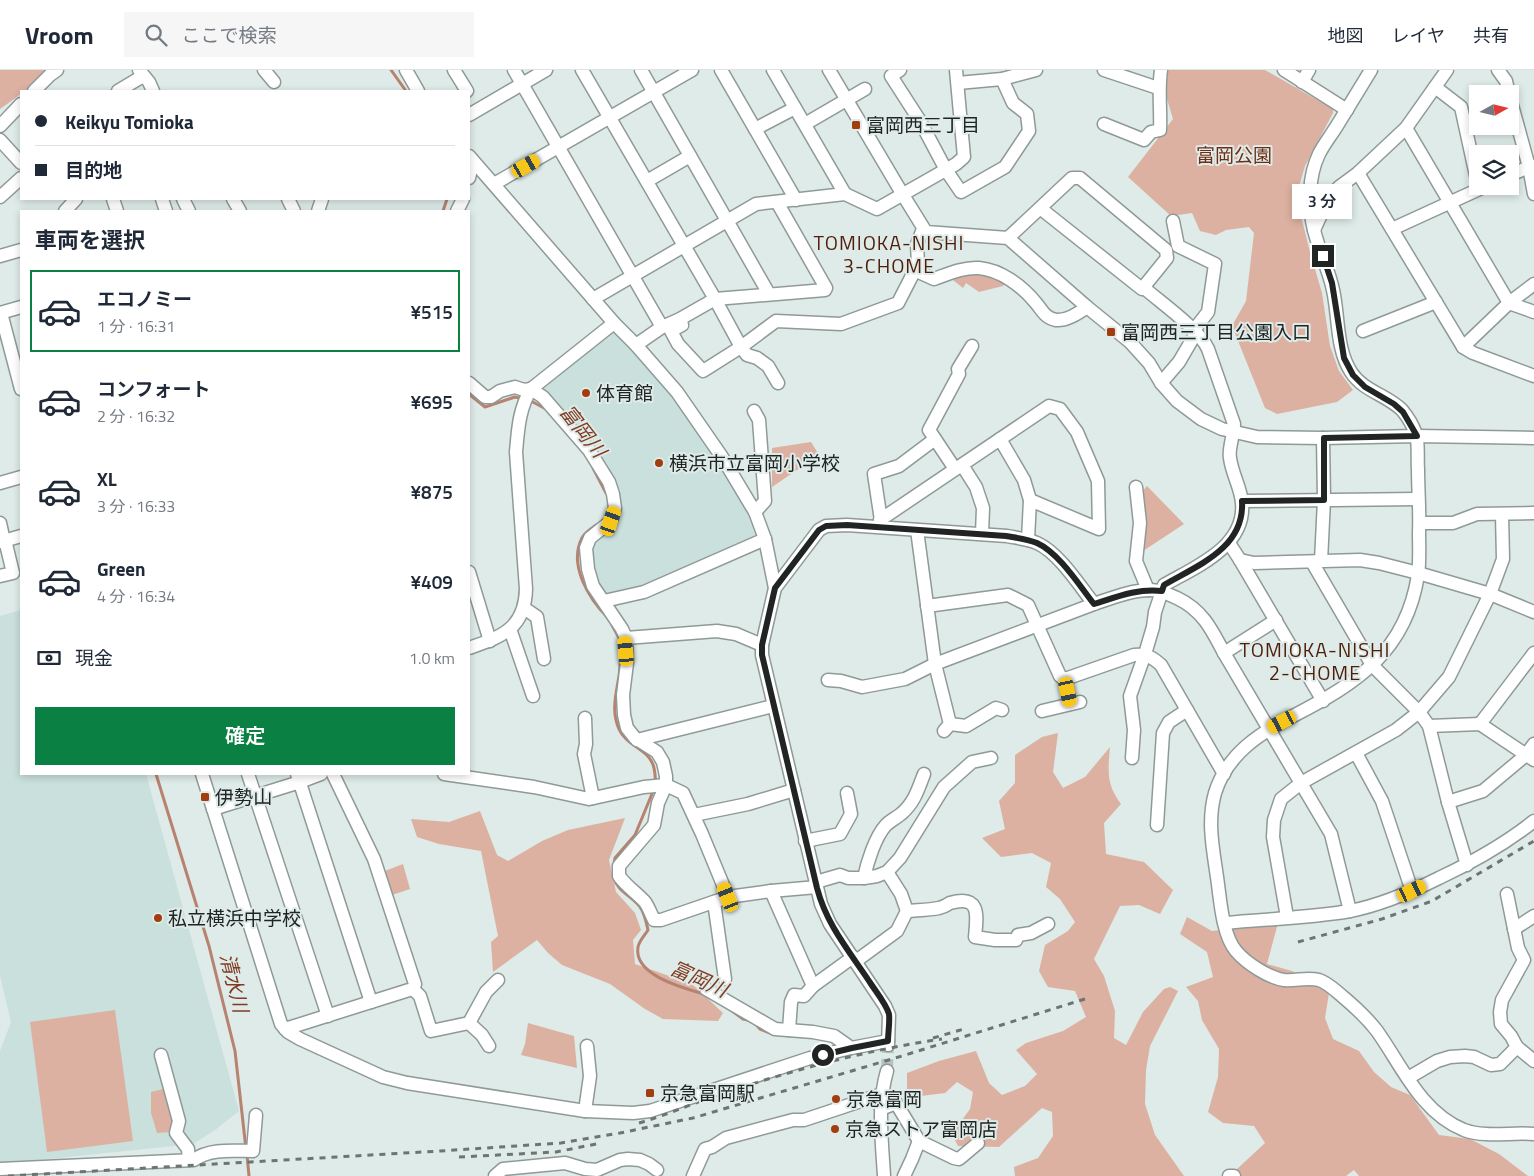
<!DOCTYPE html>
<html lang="ja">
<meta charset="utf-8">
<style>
:root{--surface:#fff;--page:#f6f6f7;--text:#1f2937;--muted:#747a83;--line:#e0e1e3;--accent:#0b8043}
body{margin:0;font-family:"Titillium Web","Noto Sans JP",sans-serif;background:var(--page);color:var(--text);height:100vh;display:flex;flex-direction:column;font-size:19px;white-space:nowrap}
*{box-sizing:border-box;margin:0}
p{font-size:16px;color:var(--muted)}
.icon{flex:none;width:28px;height:28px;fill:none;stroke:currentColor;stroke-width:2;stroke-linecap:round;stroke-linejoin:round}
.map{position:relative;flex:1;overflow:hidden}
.sheet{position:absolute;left:20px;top:140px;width:450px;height:565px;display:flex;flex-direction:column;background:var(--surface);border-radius:0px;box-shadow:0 2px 8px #0003}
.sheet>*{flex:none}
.guide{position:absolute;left:20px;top:20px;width:450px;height:110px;border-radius:0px;box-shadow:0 2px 8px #0003;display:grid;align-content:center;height:110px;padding:0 15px;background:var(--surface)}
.needle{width:32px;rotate:82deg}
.buttons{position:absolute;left:1469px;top:15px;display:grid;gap:10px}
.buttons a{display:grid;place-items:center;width:50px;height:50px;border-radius:0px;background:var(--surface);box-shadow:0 2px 8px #0003;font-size:25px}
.end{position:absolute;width:22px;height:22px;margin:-11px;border:6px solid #202524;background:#fff;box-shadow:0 0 0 2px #fff}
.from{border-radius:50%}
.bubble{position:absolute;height:35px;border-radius:0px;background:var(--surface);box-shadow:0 2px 8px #0003;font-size:16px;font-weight:600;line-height:35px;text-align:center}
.car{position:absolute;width:15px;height:30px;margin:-15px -8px;border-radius:6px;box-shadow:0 0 4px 1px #0007;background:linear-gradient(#f5c518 24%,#345 0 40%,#f5c518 0 76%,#345 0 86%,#f5c518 0)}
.guide b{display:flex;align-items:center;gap:18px;height:48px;font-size:19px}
.guide b+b{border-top:1px solid var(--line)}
.guide i{width:12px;height:12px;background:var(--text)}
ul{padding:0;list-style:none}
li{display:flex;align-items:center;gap:15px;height:82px;margin:0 10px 8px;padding:0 5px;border:2px solid transparent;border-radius:0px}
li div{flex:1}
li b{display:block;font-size:19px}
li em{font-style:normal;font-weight:600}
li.selected{border-color:var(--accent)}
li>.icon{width:45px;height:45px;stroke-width:1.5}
h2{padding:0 15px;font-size:22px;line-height:60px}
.pay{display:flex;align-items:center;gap:12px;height:55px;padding:0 15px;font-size:19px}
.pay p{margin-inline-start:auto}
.button{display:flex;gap:10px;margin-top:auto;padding:10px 15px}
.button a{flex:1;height:58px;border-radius:0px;background:var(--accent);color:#fff;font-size:20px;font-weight:600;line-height:58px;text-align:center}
header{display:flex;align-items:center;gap:30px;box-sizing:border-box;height:70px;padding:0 25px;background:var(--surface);border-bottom:1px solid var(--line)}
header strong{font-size:24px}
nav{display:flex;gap:28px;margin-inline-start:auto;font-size:18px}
.search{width:350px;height:45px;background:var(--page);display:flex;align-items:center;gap:12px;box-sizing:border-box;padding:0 18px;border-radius:0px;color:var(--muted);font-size:19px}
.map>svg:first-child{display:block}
.built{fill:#cae0dc}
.green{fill:#dcb1a1}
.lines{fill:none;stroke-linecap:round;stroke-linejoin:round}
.stream{stroke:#b7826f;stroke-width:3}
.minor-tunnel{stroke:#b8c3c1;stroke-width:12;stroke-dasharray:12 6;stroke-linecap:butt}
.minor-casing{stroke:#8f9a98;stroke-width:15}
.minor{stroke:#fff;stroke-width:12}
.rail{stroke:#6d7573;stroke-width:3;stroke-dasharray:6 6;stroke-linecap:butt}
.route{stroke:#202524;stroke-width:6}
.poi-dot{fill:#a23d10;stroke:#deebe8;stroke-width:2}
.labels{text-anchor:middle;stroke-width:4;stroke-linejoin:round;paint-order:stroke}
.poi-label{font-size:19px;fill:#202524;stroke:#deebe8;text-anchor:start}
.park-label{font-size:19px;fill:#702d13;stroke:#deebe8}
.neighbourhood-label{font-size:20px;letter-spacing:1px;fill:#4f1e0a;stroke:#deebe8}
.water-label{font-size:20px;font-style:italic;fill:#803c22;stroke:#deebe8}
</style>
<header>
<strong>Vroom</strong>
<div class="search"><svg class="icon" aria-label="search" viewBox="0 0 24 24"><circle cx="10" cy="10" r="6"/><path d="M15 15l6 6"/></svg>ここで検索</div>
<nav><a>地図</a><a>レイヤ</a><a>共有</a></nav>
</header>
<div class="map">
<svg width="1534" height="1106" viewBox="0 0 1534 1106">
<rect width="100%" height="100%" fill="#deebe8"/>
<!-- built -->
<g class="built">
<polygon points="611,262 615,262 669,324 698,362 743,433 755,464 753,468 641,517 606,526 592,507 589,477 614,453 617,424 621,421 542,321 541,317"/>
<polygon points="21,540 21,704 146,704 239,1041 215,1060 193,1074 0,1094 0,981 11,952 0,906 0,546"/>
</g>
<!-- green -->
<g class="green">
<polygon points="0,0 54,0 25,21 21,21 21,24 0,39"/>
<polygon points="1166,0 1265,0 1333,39 1333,43 1305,96 1296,126 1310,182 1322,223 1330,276 1339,301 1353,320 1337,332 1277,344 1265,338 1232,256 1246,231 1254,163 1249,157 1226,160 1216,165 1200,161 1192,143 1171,146 1128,107 1173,49 1164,19"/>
<polygon points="966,202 986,204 1006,211 1003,216 979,222 966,213 963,218 949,207"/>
<polygon points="811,372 819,385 772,417 772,378"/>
<polygon points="1147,416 1184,454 1143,481 1141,423"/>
<path d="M1058,663L1053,702L1063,718L1085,707L1110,677C1108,701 1106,714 1121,734L1104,753L1106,784L1144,792L1173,820L1160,844L1139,835L1120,836L1094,889L1104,906L1115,941L1114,968L1126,975L1143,942L1164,919L1170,917L1178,921L1150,976L1146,1000L1145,1034L1155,1065L1184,1106H1015L1014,1097L1038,1088L1053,1066L1052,1042L1042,1038L999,1077L958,1076L952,1064L970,1039L973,1022L957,1012L945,1023L921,1026L907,1021V1003L939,991L976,981L989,1013L1002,1025L1025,1016L1037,1004L1016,980L1026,973L1063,961L1086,947L1075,921L1048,917L1039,901L1045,875L1068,861L1075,852L1060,829L1046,817L1051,793L1032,783L1001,787L982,768L1005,759L999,731L1015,713V685L1042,667Z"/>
<polygon points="480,741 497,785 508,791 542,771 568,760 625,748 609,790 616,822 635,843 641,860 633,870 635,894 692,914 723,943 718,951 663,949 645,939 610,914 562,895 548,883 537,870 493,902 491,872 498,866 481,781 439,774 417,767 411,749 449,752"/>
<polygon points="403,794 410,819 392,825 385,801"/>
<polygon points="1187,847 1212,861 1278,853 1267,894 1292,901 1329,923 1325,948 1333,969 1359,981 1374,1002 1391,1017 1410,1025 1439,1065 1470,1069 1499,1084 1528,1106 1359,1106 1354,1100 1346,1106 1235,1106 1236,1100 1265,1073 1254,1056 1223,1053 1208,1042 1218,1007 1219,979 1202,950 1198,931 1186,917 1213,907 1207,882 1180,864"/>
<polygon points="115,940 133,1071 47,1082 30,952"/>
<polygon points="528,953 574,966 577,998 521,985 525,974"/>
<polygon points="167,1018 174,1050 172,1062 157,1063 151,1043 151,1022"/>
</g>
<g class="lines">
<!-- stream -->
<g class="stream">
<polyline points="391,0 406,21"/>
<polyline points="443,141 447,129"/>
<polyline points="469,324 485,337 515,327 523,329"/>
<polyline points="529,330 546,339"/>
<polyline points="593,398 606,423"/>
<path d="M596,455C592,458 584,463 582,468C568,495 589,529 608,548"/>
<polyline points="612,555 620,570 620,575"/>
<path d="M621,583C620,591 620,599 619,606C616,624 611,642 619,659C627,677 650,679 654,698C655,704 656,708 655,713"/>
<polyline points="156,704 209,876 235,981 246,1079"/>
<polyline points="614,794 615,788 635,765 654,719"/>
<path d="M614,808C617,821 633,827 640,837C645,844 646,852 648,860C645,865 639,871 638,877C633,905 683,918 704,924"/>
<polyline points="728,938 743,949 753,951 760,959 773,964"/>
<polyline points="247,1085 249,1106"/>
</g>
<!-- minor-tunnel -->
<polyline class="minor-tunnel" points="887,1001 888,975"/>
<!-- minor casing -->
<g class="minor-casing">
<g id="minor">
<polyline points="139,0 149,12 153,21"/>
<polyline points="264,0 274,12"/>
<polyline points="406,0 418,21"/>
<polyline points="454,0 467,21"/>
<polyline points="514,0 662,257"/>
<polyline points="582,0 715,229 741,277 747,285 757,288 768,296 778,313"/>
<polyline points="641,0 769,224"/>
<polyline points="721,0 796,130"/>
<polyline points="773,0 845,124"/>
<polyline points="829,0 903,125 926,162 1008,168 1087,237 1130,272 1149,293 1161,313 1177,331 1201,349 1222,359 1257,367 1323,368 1417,366 1534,368"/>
<polyline points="900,0 891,6 920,51 946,100 961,122 1005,97 1029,61 1027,44 1013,33 1002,9"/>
<polyline points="1104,0 1158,18"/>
<polyline points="1284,0 1347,40"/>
<path d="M1371,0C1360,18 1349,36 1338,54C1332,64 1324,74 1319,84C1308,107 1308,136 1314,160C1319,181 1329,200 1333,220C1339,247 1336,279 1351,302C1363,321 1387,325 1402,340C1407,346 1413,356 1416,364C1419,375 1417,388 1418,399C1418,420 1420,442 1419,463C1419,477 1420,491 1418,505C1406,582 1357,613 1293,646C1260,663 1227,684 1215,723C1207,751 1213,779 1217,807C1220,827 1222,865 1236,881C1246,893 1269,908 1284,910C1296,911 1307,907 1319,910C1328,913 1335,920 1342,926C1354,936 1367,948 1377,961C1402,996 1421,1043 1464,1060C1486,1068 1511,1062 1534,1064"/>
<polyline points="1498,0 1506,11 1509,24"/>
<polyline points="1302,12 1309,0"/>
<polyline points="958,13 1002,9 1036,0"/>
<polyline points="1435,17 1461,37 1478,115"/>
<polyline points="34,21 50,5 57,0"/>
<polyline points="118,21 143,6"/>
<polyline points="1510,28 1529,97 1534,124"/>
<polyline points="469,45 546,0"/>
<polyline points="805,54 865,19"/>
<path d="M1104,54L1144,70L1151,62L1160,60C1161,39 1158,21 1161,0"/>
<polyline points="0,56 21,34"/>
<polyline points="1406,58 1509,233 1534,242"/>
<polyline points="755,59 795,38"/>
<polyline points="0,70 21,93"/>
<polyline points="469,86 614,253 636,275 677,322 722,387 755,442 765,469 775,518"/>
<polyline points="1358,103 1463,277 1473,283 1534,306"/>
<polyline points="1510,105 1529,97 1534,96"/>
<polyline points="469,108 473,91"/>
<polyline points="647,111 690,86"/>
<polyline points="494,114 692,0"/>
<polyline points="0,127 21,108"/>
<polyline points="113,129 117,141"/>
<polyline points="162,129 166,141"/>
<polyline points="183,129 189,141"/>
<polyline points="233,129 240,141"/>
<polyline points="288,129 294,141"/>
<polyline points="65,141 76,129"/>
<polyline points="318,141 322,129"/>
<polyline points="457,141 463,129"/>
<polyline points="1173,151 1178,176 1215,194 1208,242 1194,260"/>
<polyline points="1392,159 1486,116"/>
<polyline points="1314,160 1325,136 1339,117 1358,103 1406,58 1447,0"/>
<polyline points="1008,168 1072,108 1080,108 1166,180 1167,188 1142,219 1040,138"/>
<polyline points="0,186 21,180"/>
<path d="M914,200L934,209C948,204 963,197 979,198C1001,200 1022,216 1036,233C1042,240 1045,248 1056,250C1066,251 1079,243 1087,237"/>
<polyline points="593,229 756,134 845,124 877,139 956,94 964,87 956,0"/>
<polyline points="0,243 21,237"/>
<polyline points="1,243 21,319"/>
<polyline points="680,249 682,255 671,261 678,274 703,301 741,277 776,251 841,254 898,233 918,194 917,174 923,159"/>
<polyline points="1363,261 1436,232"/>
<polyline points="636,275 662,257 680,249 715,229 825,220 826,218 777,132"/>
<polyline points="1463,277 1509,233 1534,214"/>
<path d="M469,313L485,327H491L500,321L515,317L524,320L531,319L543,327L589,380L609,412L613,424L615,438L611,451L590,468L586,478L588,499L593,516L622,559L626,568L627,593L623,625L624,645L627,658L635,668L657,682L663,692L666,706V715L658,733L654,755L619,796V806C626,816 637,823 645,832C649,838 651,844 654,850H661L728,827L771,821L817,817"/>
<polyline points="1161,313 1179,292 1196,263"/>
<polyline points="754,341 759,350 765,431 755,442"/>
<polyline points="935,369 929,360 959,304 958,299 972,276"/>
<polyline points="1000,369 1024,410 1030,430 1028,470"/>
<polyline points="962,395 976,417 983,438 982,464"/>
<polyline points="0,413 21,407"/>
<polyline points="1136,417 1140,453 1136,491 1148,520"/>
<polyline points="1242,431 1418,429"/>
<polyline points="880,450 1049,336 1060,339 1077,362 1098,411 1099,459 1030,430"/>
<polyline points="0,453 4,471"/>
<polyline points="1420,453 1453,453 1477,444 1534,443"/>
<polyline points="882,457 874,404 899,396 935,369 955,399"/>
<polyline points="917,460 935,594 950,654 944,661"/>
<polyline points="0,472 21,466"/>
<polyline points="1229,473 1240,490 1323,631"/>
<polyline points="1240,490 1254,493 1360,490 1379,493 1418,503 1490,524 1534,542"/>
<polyline points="1321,491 1324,430 1323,368"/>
<polyline points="1312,492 1372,595 1419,642 1429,656 1448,732 1467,795"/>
<polyline points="469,502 490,571"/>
<polyline points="0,506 13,503 5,470"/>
<polyline points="604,531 644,522 765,469"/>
<path d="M927,536L1008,525L1028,535L1060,606L1065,609L1134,585C1147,584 1152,587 1161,595L1224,704"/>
<polyline points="524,538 537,547 544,589"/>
<polyline points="510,559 533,626"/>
<polyline points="626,568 717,561 736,564 762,575"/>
<path d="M469,578C501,567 525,559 526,519L516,382C518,359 519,339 531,319L614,253"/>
<polyline points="1224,583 1276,550"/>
<polyline points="1065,609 1070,634"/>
<polyline points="828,610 841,611 862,617 905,609 935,594 1094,534"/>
<polyline points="1042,641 1080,632"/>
<polyline points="585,648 586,674 584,684 593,728"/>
<polyline points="950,654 966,656 996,638 1002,640"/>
<polyline points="1480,654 1534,583"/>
<polyline points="1429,656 1480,654 1534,690"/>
<polyline points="637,670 773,636"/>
<polyline points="1356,683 1382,731 1412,821"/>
<path d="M1132,688L1134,660L1130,626L1145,584L1153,557L1155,542L1164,515C1195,497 1246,477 1242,433C1241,418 1232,404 1230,388C1228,379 1234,365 1234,354L1208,279C1200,260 1160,232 1143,217"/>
<polyline points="202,704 281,954 288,962 300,969 383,1007 407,1013 585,1041 633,1043 650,1041 810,988 851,978 888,971"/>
<polyline points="248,704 328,946"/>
<polyline points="297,704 371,932"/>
<polyline points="444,704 534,717 589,729 644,717 666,715 683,723 702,764 728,827"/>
<polyline points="1448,732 1483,721 1526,685 1534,674"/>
<polyline points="213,739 300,712 321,704"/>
<polyline points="694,745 748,734 794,720"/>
<polyline points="1157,755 1163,663 1169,652 1187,640"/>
<polyline points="805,771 840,764 851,744 847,723"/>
<path d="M864,808C867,793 875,767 886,755C890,751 896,748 901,744C914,733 918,720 924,704"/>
<polyline points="816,812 840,805 848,808 864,808 877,806 887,802 900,788 944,717 972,692 991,688"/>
<polyline points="771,821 813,916 804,926 794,925 791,932 789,960"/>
<polyline points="1507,824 1518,878 1524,890 1502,930 1500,942 1501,954 1511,966 1517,977 1534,991"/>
<polyline points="714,832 725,909"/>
<path d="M907,841C918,840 929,840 939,838C943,837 947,835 950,833C981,824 977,846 975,867L995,870H1016L1018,865L1031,863L1048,854"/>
<polyline points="1287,847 1273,767 1274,750 1281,729 1301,713 1396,660 1419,642 1449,607 1490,524 1503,489 1502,444"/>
<path d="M1225,853C1266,849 1309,848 1350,841C1381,835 1411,822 1439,808C1473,792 1505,774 1534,751"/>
<polyline points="1514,859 1534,846"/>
<polyline points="856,891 897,861 907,841 901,824 887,802"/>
<polyline points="813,916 853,887"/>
<polyline points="413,919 420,926 431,961 469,953 486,922 498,910"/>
<polyline points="706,919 775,959 813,962 834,966 851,978"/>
<polyline points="469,953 482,965 489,976"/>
<polyline points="285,959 409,920 413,919 415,914 374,789 333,704"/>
<path d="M888,975L889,945L885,936L830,854L821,834L762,585V575L775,518L819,460L826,456L847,455L1007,466C1017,468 1028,469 1037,473C1059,483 1079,515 1094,534C1112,528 1131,520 1151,520C1160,520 1168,524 1177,528C1202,540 1211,558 1224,583L1331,764L1350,841"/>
<polyline points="161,985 179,1051 176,1063 188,1079 189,1090"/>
<polyline points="1408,1008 1437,991 1450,987 1465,986 1474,987 1491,995 1500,994 1517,977"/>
<polyline points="881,1039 896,1033 919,1071 954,1088 959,1089 978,1073"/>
<polyline points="585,1041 590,1006 587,976"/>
<path d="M0,1099L194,1090C210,1078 234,1081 253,1081L256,1045"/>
<polyline points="495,1106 503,1099 565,1093 585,1099 597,1100 620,1090 628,1089 640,1090 649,1094 657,1100"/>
<polyline points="693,1106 705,1079 712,1077 726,1068 793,1050 804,1050 882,1024"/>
<path d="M884,1106C882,1071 877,1035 887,1001"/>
<polyline points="904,1106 912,1089 919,1071"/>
<polyline points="1229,1106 1234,1106"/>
</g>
</g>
<!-- minor -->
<use href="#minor" class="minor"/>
<!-- rail -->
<g class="rail">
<polyline points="1298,872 1382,849 1432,831 1534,771"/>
<polyline points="933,968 964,959"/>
<path d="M639,1053C667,1045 693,1033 721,1024C793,1000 867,980 942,969"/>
<polyline points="459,1087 556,1082 601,1073"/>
<polyline points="8,1106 440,1081 561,1073 620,1063 693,1048 902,986 1088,928"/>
</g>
</g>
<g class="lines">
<!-- route -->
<path class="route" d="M823,985L852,978L888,971C888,963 890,952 889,944C886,934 877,923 871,914C850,882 827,856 817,818L762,585V575L775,518L819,460L826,456L847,455L1006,466C1017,468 1028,469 1037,473C1059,483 1079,515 1094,534C1116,527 1138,518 1162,521L1164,515C1198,495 1245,478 1242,431L1324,430V368L1417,366L1403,342L1394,334L1365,317L1353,305L1344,288L1332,213L1323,186"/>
</g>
<!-- markers -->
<g class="poi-dot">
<rect x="851" y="50" width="10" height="10" rx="2.5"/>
<rect x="1106" y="257" width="10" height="10" rx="2.5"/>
<circle cx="586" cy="323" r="5"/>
<circle cx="659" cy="393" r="5"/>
<rect x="200" y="722" width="10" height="10" rx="2.5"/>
<circle cx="158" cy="848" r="5"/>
<rect x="645" y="1018" width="10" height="10" rx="2.5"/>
<circle cx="836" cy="1029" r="5"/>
<circle cx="835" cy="1059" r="5"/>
</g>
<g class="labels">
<!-- poi labels -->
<g class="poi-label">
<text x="866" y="62">富岡西三丁目</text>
<text x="1121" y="269">富岡西三丁目公園入口</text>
<text x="596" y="330">体育館</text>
<text x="669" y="400">横浜市立富岡小学校</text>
<text x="215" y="734">伊勢山</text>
<text x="168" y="855">私立横浜中学校</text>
<text x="660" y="1030">京急富岡駅</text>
<text x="846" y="1036">京急富岡</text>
<text x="845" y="1066">京急ストア富岡店</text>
</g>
<!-- park labels -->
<g class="park-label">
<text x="1234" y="92">富岡公園</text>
</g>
<!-- neighbourhood labels -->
<g class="neighbourhood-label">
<text x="889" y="180">TOMIOKA-NISHI<tspan x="889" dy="23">3-CHOME</tspan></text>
<text x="1315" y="587">TOMIOKA-NISHI<tspan x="1315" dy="23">2-CHOME</tspan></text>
</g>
<!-- water labels -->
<g class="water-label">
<text transform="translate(583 361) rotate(52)" y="7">富岡川</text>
<text transform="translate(699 909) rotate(24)" y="7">富岡川</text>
<text transform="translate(234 913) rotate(76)" y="7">清水川</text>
</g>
</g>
</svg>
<div class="buttons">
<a><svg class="needle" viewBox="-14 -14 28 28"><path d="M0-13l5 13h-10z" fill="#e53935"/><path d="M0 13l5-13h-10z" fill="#747a83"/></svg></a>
<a><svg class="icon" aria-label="layers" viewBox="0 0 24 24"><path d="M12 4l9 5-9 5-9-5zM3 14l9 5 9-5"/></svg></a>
</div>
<i class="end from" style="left:823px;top:985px"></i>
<i class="end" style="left:1323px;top:186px"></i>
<div class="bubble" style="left:1292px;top:114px;width:60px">3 分</div>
<i class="car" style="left:526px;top:96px;rotate:60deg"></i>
<i class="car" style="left:611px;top:451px;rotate:19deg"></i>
<i class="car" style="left:626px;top:581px;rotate:355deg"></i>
<i class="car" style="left:1068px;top:622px;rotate:168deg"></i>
<i class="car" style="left:1282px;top:652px;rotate:243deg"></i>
<i class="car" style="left:1412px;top:821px;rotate:64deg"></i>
<i class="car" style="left:728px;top:827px;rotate:338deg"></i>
<div class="guide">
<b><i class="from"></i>Keikyu Tomioka</b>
<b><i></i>目的地</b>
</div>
<section class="sheet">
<h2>車両を選択</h2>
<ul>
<li class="selected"><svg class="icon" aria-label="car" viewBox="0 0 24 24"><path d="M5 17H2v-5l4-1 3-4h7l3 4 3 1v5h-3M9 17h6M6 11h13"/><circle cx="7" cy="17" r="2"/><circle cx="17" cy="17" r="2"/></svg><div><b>エコノミー</b><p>1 分 · 16:31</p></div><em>¥515</em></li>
<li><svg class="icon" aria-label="car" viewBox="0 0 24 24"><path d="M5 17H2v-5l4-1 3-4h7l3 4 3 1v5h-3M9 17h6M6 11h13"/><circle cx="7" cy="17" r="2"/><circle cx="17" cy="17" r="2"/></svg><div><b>コンフォート</b><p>2 分 · 16:32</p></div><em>¥695</em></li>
<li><svg class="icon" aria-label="car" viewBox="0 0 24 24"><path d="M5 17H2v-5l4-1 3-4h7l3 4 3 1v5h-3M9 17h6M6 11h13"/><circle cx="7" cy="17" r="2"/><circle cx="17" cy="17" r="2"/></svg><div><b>XL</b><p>3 分 · 16:33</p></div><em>¥875</em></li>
<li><svg class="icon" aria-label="car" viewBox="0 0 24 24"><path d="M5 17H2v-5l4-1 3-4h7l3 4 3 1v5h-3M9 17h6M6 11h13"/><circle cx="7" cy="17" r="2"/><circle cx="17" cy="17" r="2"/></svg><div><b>Green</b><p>4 分 · 16:34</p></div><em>¥409</em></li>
</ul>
<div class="pay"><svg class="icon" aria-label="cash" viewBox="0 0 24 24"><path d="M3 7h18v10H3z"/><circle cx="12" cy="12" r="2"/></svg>現金<p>1.0 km</p></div>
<div class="button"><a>確定</a></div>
</section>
</div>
